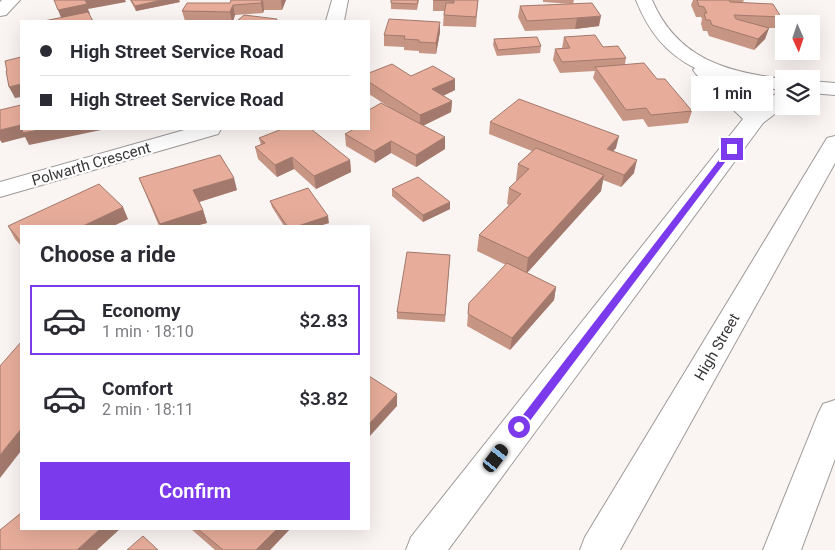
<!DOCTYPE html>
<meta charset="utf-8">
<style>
:root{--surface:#fff;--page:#f7f7f7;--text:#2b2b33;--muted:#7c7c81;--line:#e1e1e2;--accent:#7c3aed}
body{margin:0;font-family:Roboto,sans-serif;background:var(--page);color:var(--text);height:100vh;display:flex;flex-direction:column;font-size:19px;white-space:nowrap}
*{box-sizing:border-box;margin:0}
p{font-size:16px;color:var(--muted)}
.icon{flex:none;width:28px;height:28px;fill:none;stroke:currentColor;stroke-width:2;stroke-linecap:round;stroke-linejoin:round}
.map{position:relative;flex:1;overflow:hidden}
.drawer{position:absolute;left:20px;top:225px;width:350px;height:305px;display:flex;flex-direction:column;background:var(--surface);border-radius:0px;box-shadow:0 5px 20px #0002}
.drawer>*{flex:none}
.guide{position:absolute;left:20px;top:20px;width:350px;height:110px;border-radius:0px;box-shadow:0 5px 20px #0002;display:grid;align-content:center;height:110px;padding:0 20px;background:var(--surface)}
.needle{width:32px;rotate:177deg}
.fabs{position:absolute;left:775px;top:15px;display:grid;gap:10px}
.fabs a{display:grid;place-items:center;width:45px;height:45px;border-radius:0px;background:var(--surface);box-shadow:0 5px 20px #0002;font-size:25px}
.end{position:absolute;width:22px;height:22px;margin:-11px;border:6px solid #7c3aed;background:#fff;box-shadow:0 0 0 2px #fff}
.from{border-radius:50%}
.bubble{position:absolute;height:35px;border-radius:0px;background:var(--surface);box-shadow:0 5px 20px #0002;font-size:16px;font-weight:600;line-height:35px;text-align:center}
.car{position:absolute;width:15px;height:30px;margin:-15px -8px;border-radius:6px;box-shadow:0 0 4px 1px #0007;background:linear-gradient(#222 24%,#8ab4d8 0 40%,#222 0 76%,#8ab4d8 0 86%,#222 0)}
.guide b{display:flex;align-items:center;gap:18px;height:48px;font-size:19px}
.guide b+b{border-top:1px solid var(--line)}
.guide i{width:12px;height:12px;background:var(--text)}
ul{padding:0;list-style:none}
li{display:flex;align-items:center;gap:15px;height:70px;margin:0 10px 8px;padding:0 10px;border:2px solid transparent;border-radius:0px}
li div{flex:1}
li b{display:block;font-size:19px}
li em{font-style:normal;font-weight:600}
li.current{border-color:var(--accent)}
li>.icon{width:45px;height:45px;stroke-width:1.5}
h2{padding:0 20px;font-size:22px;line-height:60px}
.cta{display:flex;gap:10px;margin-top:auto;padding:10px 20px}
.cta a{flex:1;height:58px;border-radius:0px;background:var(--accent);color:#fff;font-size:20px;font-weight:600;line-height:58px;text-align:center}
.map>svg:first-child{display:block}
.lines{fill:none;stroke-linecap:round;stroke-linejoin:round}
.minor-casing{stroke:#9e9998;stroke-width:2}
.highway-casing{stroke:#9e9998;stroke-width:2}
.minor{fill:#fff;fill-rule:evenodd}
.highway{fill:#fff;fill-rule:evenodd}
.wall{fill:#c79584}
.shaded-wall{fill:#a2796c}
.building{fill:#e7ad9a;stroke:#a2796c}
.route{fill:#7c3aed}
.labels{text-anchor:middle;stroke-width:4.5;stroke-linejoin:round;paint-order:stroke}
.street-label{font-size:15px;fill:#393636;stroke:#fff}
</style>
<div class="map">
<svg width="835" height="550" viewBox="0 0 835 550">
<rect width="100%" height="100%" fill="#faf4f2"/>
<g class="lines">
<!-- minor casing -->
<g class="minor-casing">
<g id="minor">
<polygon points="2,0 20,0 6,15 0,16 0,2"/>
<polygon points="332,0 348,0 344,21 326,21"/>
<path d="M636,0H652C677,58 725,72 784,79L785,106L763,123L448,550H406L411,537L743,119L696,74L693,70L695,68C665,53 648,30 636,0ZM724,79L784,91L777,93L756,107Z"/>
<polygon points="811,81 835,83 835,95 811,93"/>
<polygon points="188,129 221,129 218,134 0,197 0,182"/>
</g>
</g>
<!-- highway casing -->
<g class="highway-casing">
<g id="highway">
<polygon points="835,136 835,163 620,550 580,550 585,537 824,143 827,138"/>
<polygon points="835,400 835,459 801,550 763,550 818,414 823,404"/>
</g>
</g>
<!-- minor -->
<use href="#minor" class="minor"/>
<!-- highway -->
<use href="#highway" class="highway"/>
</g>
<!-- wall -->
<g class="wall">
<polygon points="130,0 179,0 180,2 136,11"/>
<polygon points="231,0 286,0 282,10 264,10 263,13 235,15 233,21 185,21 182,11 230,3"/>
<polygon points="391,0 419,0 417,10 391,9"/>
<polygon points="433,0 478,0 476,27 443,26 444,11 433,11"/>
<polygon points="543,0 574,0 573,4 599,26 575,29 525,31 518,17 520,6 572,4 543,2"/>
<polygon points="693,0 744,0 743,2 781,17 777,28 766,28 769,28 765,39 754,50 709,36 707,31 703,31 701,24 702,19 701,17 696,17 691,5"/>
<polygon points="440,32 436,54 419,53 419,51 404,50 404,47 384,46 384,35"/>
<polygon points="564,37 603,47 626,58 625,64 657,79 692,111 688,123 648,127 643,119 623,121 593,78 595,71 560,73 553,60 555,49 562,48"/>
<polygon points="494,39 541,46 540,53 497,56 493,45"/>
<polygon points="369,73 411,76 455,90 443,96 452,101 451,112 423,126 445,149 416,167 391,153 375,163 346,146 345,134 352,130 352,129 369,129 395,111 369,94"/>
<polygon points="490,122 616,148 613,151 634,173 621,187 603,180 601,191 527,273 556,287 554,300 510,350 467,326 469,303 506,265 477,251 479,235 509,205 507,204 509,188 517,181 516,180 518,164 532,151 489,134"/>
<polygon points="259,138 350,160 351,172 316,189 294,169 277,177 258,159 255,147 261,145"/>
<polygon points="139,178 237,190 199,202 203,210 207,223 195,226 159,226"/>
<polygon points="392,189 450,202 450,209 423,222 392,196"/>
<polygon points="270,201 329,223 319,226 284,226 272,207"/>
<polygon points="128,219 113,226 21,226 21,246 15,239 8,226"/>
<polygon points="450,255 445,322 397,319 397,312"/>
<polygon points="191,529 290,529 270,550 215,550"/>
</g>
<!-- shaded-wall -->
<g class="shaded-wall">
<polygon points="85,0 125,0 126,2 88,9 90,14 62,20 58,10"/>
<polygon points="162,0 179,0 180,2 136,11 135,6"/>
<polygon points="263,0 264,10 263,13 261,3"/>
<polygon points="281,0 286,0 282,10"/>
<polygon points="233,5 235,15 233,21 232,21 230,12"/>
<polygon points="601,16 599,26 575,29 577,18"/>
<polygon points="440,22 440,32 436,54 436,43"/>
<polygon points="769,28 765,39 754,50 758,39"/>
<polygon points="455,79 455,90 432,101 432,89"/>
<polygon points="21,84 21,97 15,98 9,87"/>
<polygon points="452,101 451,112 420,127 420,115"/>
<polygon points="21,125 21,129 106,129 29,145 25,137 2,143 0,140 0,130"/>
<polygon points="619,136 616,148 604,161 607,149"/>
<polygon points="445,137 445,149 416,167 416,155"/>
<polygon points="391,141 391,153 375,163 374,151"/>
<polygon points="292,157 294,169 277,177 275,165"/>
<polygon points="350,160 351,172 316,189 314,176"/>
<polygon points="637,160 634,173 621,187 624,175"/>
<polygon points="604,175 601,191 526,274 528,258"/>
<polygon points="234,178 237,190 196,203 193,190"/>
<polygon points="450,202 450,209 423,222 423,215"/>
<polygon points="123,207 128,219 113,226 83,226"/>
<polygon points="203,210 207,223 195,226 160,226 160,224"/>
<polygon points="328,216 329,223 319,226 298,226"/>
<polygon points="556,287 554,300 510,350 512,338"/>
<polygon points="397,394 397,406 369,437 369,424"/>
<polygon points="21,429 21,451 0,478 0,455"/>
<polygon points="100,529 120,529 97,550 77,550"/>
<polygon points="277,529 290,529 270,550 256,550"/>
</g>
<!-- building -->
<g class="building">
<polygon points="54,0 85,0 87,4 58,10"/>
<polygon points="131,0 162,0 135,6"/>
<polygon points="231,0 262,0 261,3 233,5 230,12 182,11 187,3 230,3"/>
<polygon points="391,0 418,0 417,4 391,3"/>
<polygon points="433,0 478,0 476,17 444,15 446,3 454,3 454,1"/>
<polygon points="697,0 729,0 730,2 773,4 781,17 734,15 736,19 769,28 758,39 712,25 710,20 706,20 704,13 707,13 704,7 699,6"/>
<polygon points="592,3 601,16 577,18 527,21 520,6"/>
<polygon points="88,12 93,21 44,21"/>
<polygon points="244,15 277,19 276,21 237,21"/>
<polygon points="389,19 440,22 436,43 419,42 419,40 404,39 405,36 384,35"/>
<polygon points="595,35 603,47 618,46 626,58 562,62 555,49 570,48 564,37"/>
<polygon points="537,37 541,46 498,50 494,39"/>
<polygon points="21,57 21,84 9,87 6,71 7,71 5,61"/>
<polygon points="644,63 657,79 665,79 692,111 651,115 646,108 626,110 595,67"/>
<polygon points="392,64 411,76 433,66 455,79 432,89 452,101 420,115 369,82 369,73"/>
<polygon points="519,99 619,136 607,149 637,160 624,175 490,122"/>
<polygon points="381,103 445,137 416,155 391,141 374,151 345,134 354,129 369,129 369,110"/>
<polygon points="21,105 21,125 0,130 0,110"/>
<polygon points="22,129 45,129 23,133"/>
<polygon points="282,129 311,129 350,160 314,176 292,157 275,165 255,147 265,143 259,138"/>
<polygon points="536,148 604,175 528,258 479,235 521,194 509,188 529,169 518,164"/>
<polygon points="220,155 234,178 193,190 203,210 160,224 139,178"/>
<polygon points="418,177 450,202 423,215 392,189"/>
<polygon points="99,184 123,207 83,226 21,226 21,242 8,226"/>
<polygon points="308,188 328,216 298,226 287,226 270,201"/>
<polygon points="407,252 450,255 445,315 397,312"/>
<polygon points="507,263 556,287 512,338 468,314 469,303"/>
<polygon points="21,342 21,429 0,455 0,366"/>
<polygon points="369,376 397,394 369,424"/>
<polygon points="21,513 21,529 100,529 77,550 0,550 0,530"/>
<polygon points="198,529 277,529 256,550 223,550"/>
<polygon points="143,536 158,550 127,550"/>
</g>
<!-- route -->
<polygon class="route" points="729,147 735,149 523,430 516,430 516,424"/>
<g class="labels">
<!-- street labels -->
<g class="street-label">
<text transform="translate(91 164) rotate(-16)" y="5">Polwarth Crescent</text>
<text transform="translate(717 347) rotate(-60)" y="5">High Street</text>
</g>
</g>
</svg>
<div class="fabs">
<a><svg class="needle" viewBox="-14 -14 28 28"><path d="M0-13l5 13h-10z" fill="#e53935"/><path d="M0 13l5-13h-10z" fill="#7c7c81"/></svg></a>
<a><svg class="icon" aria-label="layers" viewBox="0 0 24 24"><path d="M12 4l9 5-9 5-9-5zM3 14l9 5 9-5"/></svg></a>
</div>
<i class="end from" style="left:519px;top:427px"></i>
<i class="end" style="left:732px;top:149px"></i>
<div class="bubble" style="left:691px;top:76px;width:82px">1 min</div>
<i class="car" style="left:496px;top:458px;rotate:37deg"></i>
<div class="guide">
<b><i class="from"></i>High Street Service Road</b>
<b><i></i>High Street Service Road</b>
</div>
<section class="drawer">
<h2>Choose a ride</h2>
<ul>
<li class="current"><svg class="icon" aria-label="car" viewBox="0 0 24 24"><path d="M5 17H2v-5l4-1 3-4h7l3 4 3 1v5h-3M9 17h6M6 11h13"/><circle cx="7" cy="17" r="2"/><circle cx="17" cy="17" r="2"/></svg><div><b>Economy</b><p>1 min · 18:10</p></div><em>$2.83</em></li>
<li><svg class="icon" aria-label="car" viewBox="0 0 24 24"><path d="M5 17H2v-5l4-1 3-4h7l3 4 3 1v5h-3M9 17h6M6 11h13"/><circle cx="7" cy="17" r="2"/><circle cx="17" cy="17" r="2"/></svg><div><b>Comfort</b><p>2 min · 18:11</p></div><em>$3.82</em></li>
</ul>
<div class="cta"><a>Confirm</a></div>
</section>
</div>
